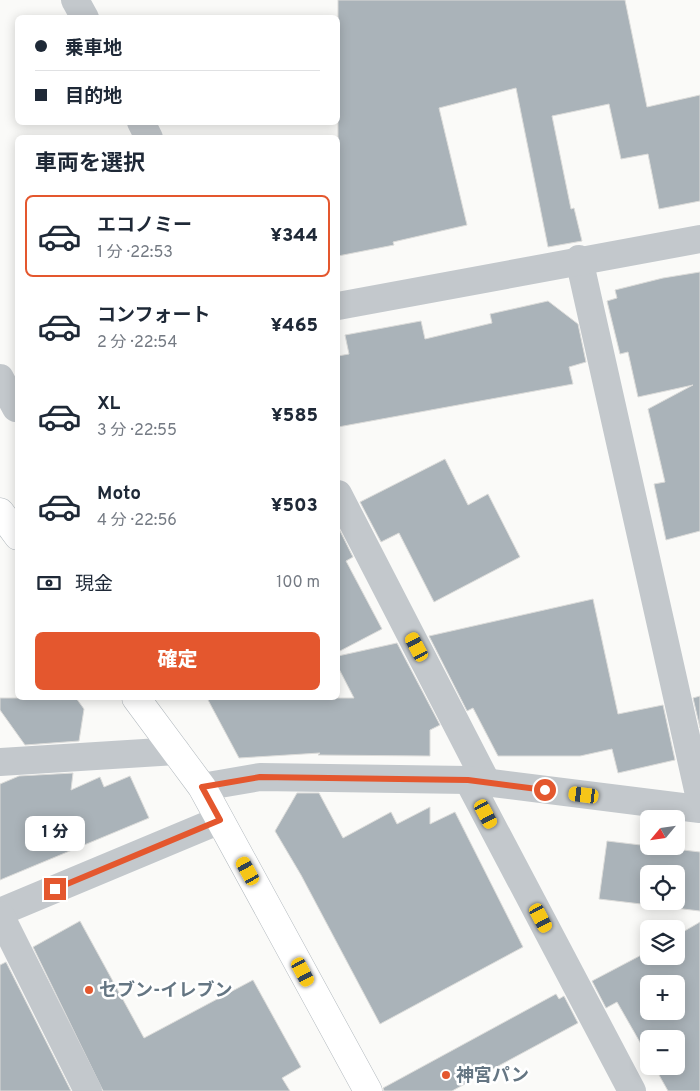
<!DOCTYPE html>
<html lang="ja">
<meta charset="utf-8">
<style>
:root{--surface:#fff;--page:#f6f6f7;--text:#1f2937;--muted:#747a83;--line:#e0e1e3;--accent:#e4572e}
body{margin:0;font-family:Overpass,"Noto Sans JP",sans-serif;background:var(--page);color:var(--text);height:100vh;display:flex;flex-direction:column;font-size:19px;white-space:nowrap}
*{box-sizing:border-box;margin:0}
p{font-size:16px;color:var(--muted)}
.icon{flex:none;width:28px;height:28px;fill:none;stroke:currentColor;stroke-width:2;stroke-linecap:round;stroke-linejoin:round}
.map{position:relative;flex:1;overflow:hidden}
.details{position:absolute;left:15px;top:135px;width:325px;height:565px;display:flex;flex-direction:column;background:var(--surface);border-radius:8px;box-shadow:0 2px 12px #0003}
.details>*{flex:none}
.hud{position:absolute;left:15px;top:15px;width:325px;height:110px;border-radius:8px;box-shadow:0 2px 12px #0003;display:grid;align-content:center;height:110px;padding:0 20px;background:var(--surface)}
.needle{width:32px;rotate:241deg}
.tools{position:absolute;left:640px;top:810px;display:grid;gap:10px}
.tools a{display:grid;place-items:center;width:45px;height:45px;border-radius:8px;background:var(--surface);box-shadow:0 2px 12px #0003;font-size:25px}
.end{position:absolute;width:22px;height:22px;margin:-11px;border:6px solid #e4572e;background:#fff;box-shadow:0 0 0 2px #fff}
.from{border-radius:50%}
.bubble{position:absolute;height:35px;border-radius:8px;background:var(--surface);box-shadow:0 2px 12px #0003;font-size:16px;font-weight:800;line-height:35px;text-align:center}
.car{position:absolute;width:15px;height:30px;margin:-15px -8px;border-radius:6px;box-shadow:0 0 4px 1px #0007;background:linear-gradient(#f5c518 24%,#345 0 40%,#f5c518 0 76%,#345 0 86%,#f5c518 0)}
.hud b{display:flex;align-items:center;gap:18px;height:48px;font-size:19px}
.hud b+b{border-top:1px solid var(--line)}
.hud i{width:12px;height:12px;background:var(--text)}
ul{padding:0;list-style:none}
li{display:flex;align-items:center;gap:15px;height:82px;margin:0 10px 8px;padding:0 10px;border:2px solid transparent;border-radius:8px}
li div{flex:1}
li b{display:block;font-size:19px}
li em{font-style:normal;font-weight:800}
li.selected{border-color:var(--accent)}
li>.icon{width:45px;height:45px;stroke-width:1.5}
h2{padding:0 20px;font-size:22px;line-height:60px}
.pay{display:flex;align-items:center;gap:12px;height:55px;padding:0 20px;font-size:19px}
.pay p{margin-inline-start:auto}
.cta{display:flex;gap:10px;margin-top:auto;padding:10px 20px}
.cta a{flex:1;height:58px;border-radius:8px;background:var(--accent);color:#fff;font-size:20px;font-weight:800;line-height:58px;text-align:center}
.map>svg:first-child{display:block}
.building{fill:#aab3b9;stroke:#dcdcda;fill-rule:evenodd}
.lines{fill:none;stroke-linecap:round;stroke-linejoin:round}
.secondary-casing{stroke:#b3babf;stroke-width:29}
.street{stroke:#c3c8cc;stroke-width:28}
.secondary{stroke:#fff;stroke-width:28}
.route{stroke:#e4572e;stroke-width:6}
.poi-dot{fill:#e4572e;stroke:#fff;stroke-width:2}
.labels{text-anchor:middle;stroke-width:5;stroke-linejoin:round;paint-order:stroke}
.poi-label{font-size:18px;font-weight:bold;fill:#657683;stroke:#fff;text-anchor:start}
</style>
<div class="map">
<svg width="700" height="1091" viewBox="0 0 700 1091">
<rect width="100%" height="100%" fill="#fafaf8"/>
<!-- building -->
<g class="building">
<polygon points="338,0 625,0 647,107 700,95 700,201 659,209 648,154 621,159 609,104 552,116 571,209 574,208 582,241 548,247 516,88 439,108 467,225 393,242 394,245 338,256"/>
<polygon points="700,272 700,531 666,540 654,484 665,482 648,409 693,385 638,397 628,352 620,354 607,301 617,298 615,290 663,278"/>
<polygon points="548,301 578,324 586,362 569,367 573,384 338,427 338,356 349,354 345,335 421,321 425,339 492,323 490,314"/>
<polygon points="445,459 468,505 488,494 520,557 434,602 399,533 381,542 360,502"/>
<polygon points="338,527 353,557 346,561 382,629 338,652"/>
<polygon points="593,599 618,714 663,705 675,760 618,773 612,749 580,756 498,756 473,708 467,711 429,636"/>
<polygon points="397,643 440,725 430,730 430,756 318,755 320,753 239,758 207,698 354,698 338,667 338,656"/>
<polygon points="700,696 700,728 693,698"/>
<polygon points="0,698 76,698 84,709 79,741 25,745 0,710"/>
<polygon points="73,773 71,790 100,777 104,787 130,776 149,818 0,880 0,784 19,776"/>
<polygon points="297,793 319,793 343,838 391,812 397,824 430,807 430,824 455,812 523,947 380,1024 301,875 275,831"/>
<path d="M607,841L700,852V911L599,899ZM649,874H676V901H649Z"/>
<polygon points="80,921 144,1038 253,980 301,1067 282,1078 290,1091 103,1091 33,947"/>
<path d="M700,922V1091H668L654,1066H676V1039H649V1058L617,1002L606,1008L592,981L649,951V956H676V936ZM649,984H676V1011H649Z"/>
<polygon points="6,962 71,1091 0,1091 0,965"/>
<polygon points="556,994 559,999 564,996 578,1023 452,1091 384,1091 383,1088"/>
</g>
<g class="lines">
<!-- secondary casing -->
<g class="secondary-casing">
<g id="secondary">
<polyline points="0,512 18,536"/>
<polyline points="136,698 202,787 368,1091"/>
</g>
</g>
<!-- street -->
<g class="street">
<polyline points="75,0 85,18"/>
<polyline points="141,122 149,138"/>
<polyline points="579,259 700,799"/>
<polyline points="338,306 700,239"/>
<polyline points="0,378 16,408"/>
<polyline points="338,494 487,783"/>
<polyline points="0,762 176,751"/>
<polyline points="468,780 632,1091"/>
<polyline points="202,787 260,777 468,780 700,809"/>
<polyline points="0,912 220,820"/>
<polyline points="0,915 88,1091"/>
</g>
<!-- secondary -->
<use href="#secondary" class="secondary"/>
</g>
<g class="lines">
<!-- route -->
<polyline class="route" points="55,889 220,820 202,787 260,777 468,780 545,790"/>
</g>
<!-- markers -->
<g class="poi-dot">
<circle cx="89" cy="990" r="5"/>
<circle cx="446" cy="1075" r="5"/>
</g>
<g class="labels">
<!-- poi labels -->
<g class="poi-label">
<text x="99" y="996">セブン-イレブン</text>
<text x="456" y="1081">神宮パン</text>
</g>
</g>
</svg>
<div class="tools">
<a><svg class="needle" viewBox="-14 -14 28 28"><path d="M0-13l5 13h-10z" fill="#e53935"/><path d="M0 13l5-13h-10z" fill="#747a83"/></svg></a>
<a><svg class="icon" aria-label="locate" viewBox="0 0 24 24"><circle cx="12" cy="12" r="6"/><path d="M12 2v4M12 18v4M2 12h4M18 12h4"/></svg></a>
<a><svg class="icon" aria-label="layers" viewBox="0 0 24 24"><path d="M12 4l9 5-9 5-9-5zM3 14l9 5 9-5"/></svg></a>
<a>+</a>
<a>−</a>
</div>
<i class="end from" style="left:545px;top:790px"></i>
<i class="end" style="left:55px;top:889px"></i>
<div class="bubble" style="left:25px;top:816px;width:60px">1 分</div>
<i class="car" style="left:417px;top:647px;rotate:332deg"></i>
<i class="car" style="left:584px;top:795px;rotate:277deg"></i>
<i class="car" style="left:486px;top:814px;rotate:152deg"></i>
<i class="car" style="left:248px;top:871px;rotate:331deg"></i>
<i class="car" style="left:541px;top:918px;rotate:152deg"></i>
<i class="car" style="left:303px;top:972px;rotate:152deg"></i>
<div class="hud">
<b><i class="from"></i>乗車地</b>
<b><i></i>目的地</b>
</div>
<section class="details">
<h2>車両を選択</h2>
<ul>
<li class="selected"><svg class="icon" aria-label="car" viewBox="0 0 24 24"><path d="M5 17H2v-5l4-1 3-4h7l3 4 3 1v5h-3M9 17h6M6 11h13"/><circle cx="7" cy="17" r="2"/><circle cx="17" cy="17" r="2"/></svg><div><b>エコノミー</b><p>1 分 · 22:53</p></div><em>¥344</em></li>
<li><svg class="icon" aria-label="car" viewBox="0 0 24 24"><path d="M5 17H2v-5l4-1 3-4h7l3 4 3 1v5h-3M9 17h6M6 11h13"/><circle cx="7" cy="17" r="2"/><circle cx="17" cy="17" r="2"/></svg><div><b>コンフォート</b><p>2 分 · 22:54</p></div><em>¥465</em></li>
<li><svg class="icon" aria-label="car" viewBox="0 0 24 24"><path d="M5 17H2v-5l4-1 3-4h7l3 4 3 1v5h-3M9 17h6M6 11h13"/><circle cx="7" cy="17" r="2"/><circle cx="17" cy="17" r="2"/></svg><div><b>XL</b><p>3 分 · 22:55</p></div><em>¥585</em></li>
<li><svg class="icon" aria-label="car" viewBox="0 0 24 24"><path d="M5 17H2v-5l4-1 3-4h7l3 4 3 1v5h-3M9 17h6M6 11h13"/><circle cx="7" cy="17" r="2"/><circle cx="17" cy="17" r="2"/></svg><div><b>Moto</b><p>4 分 · 22:56</p></div><em>¥503</em></li>
</ul>
<div class="pay"><svg class="icon" aria-label="cash" viewBox="0 0 24 24"><path d="M3 7h18v10H3z"/><circle cx="12" cy="12" r="2"/></svg>現金<p>100 m</p></div>
<div class="cta"><a>確定</a></div>
</section>
</div>
